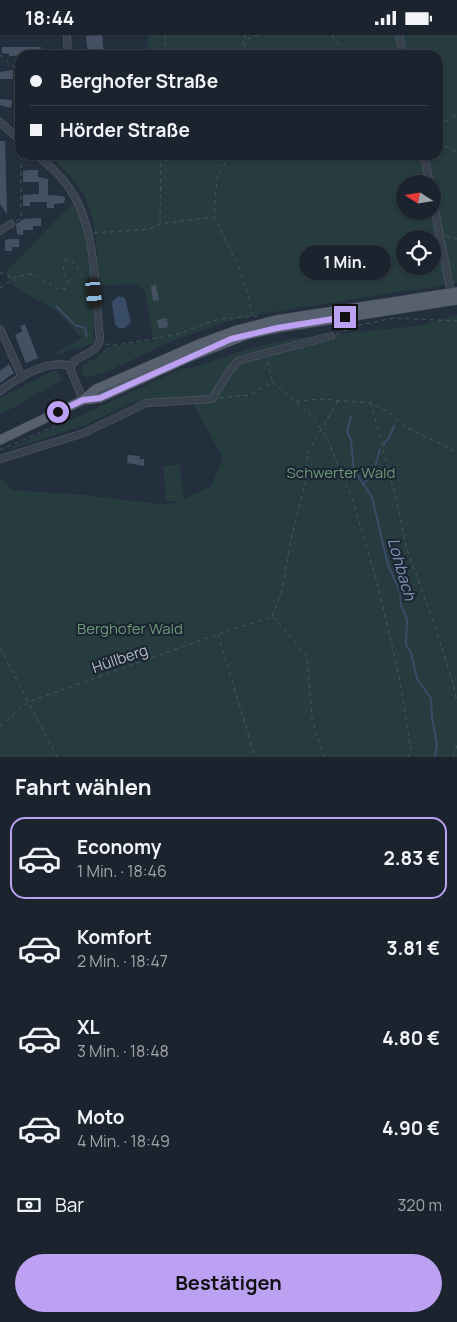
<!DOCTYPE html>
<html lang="de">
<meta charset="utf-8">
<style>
:root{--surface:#1b232e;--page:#242b36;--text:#f1f3f6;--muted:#a0a4aa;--line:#39404a;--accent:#bca0f2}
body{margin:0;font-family:Manrope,sans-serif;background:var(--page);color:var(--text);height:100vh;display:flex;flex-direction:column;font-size:19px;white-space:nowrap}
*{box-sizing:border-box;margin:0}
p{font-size:16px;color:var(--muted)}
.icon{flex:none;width:28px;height:28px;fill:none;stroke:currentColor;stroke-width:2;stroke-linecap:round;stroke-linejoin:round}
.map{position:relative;height:722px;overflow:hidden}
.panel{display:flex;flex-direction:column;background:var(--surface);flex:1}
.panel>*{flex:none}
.guide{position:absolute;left:15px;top:15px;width:428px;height:110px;border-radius:15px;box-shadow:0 1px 4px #0004,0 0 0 1px var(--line);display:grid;align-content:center;height:110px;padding:0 15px;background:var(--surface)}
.needle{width:32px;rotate:282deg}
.controls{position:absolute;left:396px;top:140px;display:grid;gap:10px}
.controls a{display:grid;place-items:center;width:45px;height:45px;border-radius:50%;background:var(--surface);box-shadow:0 1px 4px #0004,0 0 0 1px var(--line);font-size:25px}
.end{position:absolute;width:22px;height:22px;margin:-11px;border:6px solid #bca0f2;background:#111;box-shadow:0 0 0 2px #111}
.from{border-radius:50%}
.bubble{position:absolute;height:35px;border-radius:18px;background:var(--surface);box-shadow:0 1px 4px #0004,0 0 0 1px var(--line);font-size:16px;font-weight:700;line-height:35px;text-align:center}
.car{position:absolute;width:15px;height:30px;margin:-15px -8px;border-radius:6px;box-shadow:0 0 4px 1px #0007;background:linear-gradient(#222 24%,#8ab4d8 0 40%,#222 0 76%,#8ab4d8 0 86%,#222 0)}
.guide b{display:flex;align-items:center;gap:18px;height:48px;font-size:19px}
.guide b+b{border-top:1px solid var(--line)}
.guide i{width:12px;height:12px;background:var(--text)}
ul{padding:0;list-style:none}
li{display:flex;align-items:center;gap:15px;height:82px;margin:0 10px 8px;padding:0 5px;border:2px solid transparent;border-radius:15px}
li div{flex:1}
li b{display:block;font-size:19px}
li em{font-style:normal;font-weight:700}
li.active{border-color:var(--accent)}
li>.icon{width:45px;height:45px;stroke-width:1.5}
h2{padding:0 15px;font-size:22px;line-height:60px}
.pay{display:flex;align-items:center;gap:12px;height:55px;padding:0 15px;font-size:19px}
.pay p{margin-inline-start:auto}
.button{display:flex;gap:10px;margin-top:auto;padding:10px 15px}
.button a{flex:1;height:58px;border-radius:30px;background:var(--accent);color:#111;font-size:20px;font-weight:700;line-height:58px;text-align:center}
.status{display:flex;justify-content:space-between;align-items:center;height:35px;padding:0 25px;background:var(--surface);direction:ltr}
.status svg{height:14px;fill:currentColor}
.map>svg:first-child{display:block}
.green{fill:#263c3f;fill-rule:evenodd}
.water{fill:#394c67}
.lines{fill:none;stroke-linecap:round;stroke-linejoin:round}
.stream{stroke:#394c67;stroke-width:2}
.building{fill:#455162}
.minor-casing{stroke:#565f6c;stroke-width:8}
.major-casing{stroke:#414a57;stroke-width:10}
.path{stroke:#44595c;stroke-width:1;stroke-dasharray:4 4;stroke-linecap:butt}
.minor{stroke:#38414e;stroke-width:7}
.major{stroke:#56606e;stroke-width:9}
.route{stroke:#bca0f2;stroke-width:6}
.labels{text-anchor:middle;stroke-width:4.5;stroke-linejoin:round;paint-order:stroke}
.park-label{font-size:15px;fill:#6b9a76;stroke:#1d2633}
.street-label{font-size:15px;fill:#b4bcc9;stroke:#1d2633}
.water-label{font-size:16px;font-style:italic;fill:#7c92b1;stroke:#1d2633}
</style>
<div class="status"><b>18:44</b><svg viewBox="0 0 49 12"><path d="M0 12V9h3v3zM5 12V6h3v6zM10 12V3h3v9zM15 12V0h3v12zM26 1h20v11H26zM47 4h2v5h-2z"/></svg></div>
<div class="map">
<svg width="457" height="722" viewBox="0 0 457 722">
<rect width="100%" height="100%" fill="#242f3e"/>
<!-- green -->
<g class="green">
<path d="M148,0H457V248L260,279L222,288L169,307L109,336L89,342L82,340V330L98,322L107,312L153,305L145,255L132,249L100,251C97,225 97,184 84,160C75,144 61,132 48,120H438V20H147ZM405,149H432V176H405ZM405,204H432V231H405Z"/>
<path d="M72,169C95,198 92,271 94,308L48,322L82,303L58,277L13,251L6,237Z"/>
<polygon points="457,280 457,722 0,722 0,443 13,455 84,460 169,470 179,466 166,466 163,431 179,429 184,464 211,451 223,423 189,362 133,367 86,390 2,417 183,333 190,333 252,313 290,304 417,291"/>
<polygon points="55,335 63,344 0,380 0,363"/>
</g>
<!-- water -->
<polygon class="water" points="118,261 125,263 131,287 125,293 119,293 115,289 112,267"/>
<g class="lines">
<!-- stream -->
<g class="stream">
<polyline points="56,271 75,290 85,293 87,302"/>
<polyline points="351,381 347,397 351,405 354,435 372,462 388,530 400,556 401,571 407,584 406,610 411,617 417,644 431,663 432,683 437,709 435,722"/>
<polyline points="383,410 389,403 394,391"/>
<polyline points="364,448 373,439 380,414"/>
</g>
</g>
<!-- building -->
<g class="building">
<polygon points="102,0 104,20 88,20 86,1"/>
<polygon points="2,12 41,12 41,20 9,21 9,19 2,18"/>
<polygon points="13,35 13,44 0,44 0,37"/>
<polygon points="0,64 12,65 11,73 0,70"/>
<polygon points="0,106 5,106 7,179 0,169"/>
<polygon points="28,135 38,135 38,142 48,144 48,160 62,161 65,162 64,168 54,169 54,173 47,173 47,167 30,167 30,171 23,171 23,160 39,159 39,147 23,147 23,136"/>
<polygon points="41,183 41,191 33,191 33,195 23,195 23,200 17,199 16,189 24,184"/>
<polygon points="10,204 19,204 19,212 12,212 12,216 5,216 5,205"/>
<polygon points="156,250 159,265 153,266 151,251"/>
<polygon points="167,283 168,292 159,294 157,285"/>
<polygon points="25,289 38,323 26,328 15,300 25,295 23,297 20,291"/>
<polygon points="9,329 14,338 0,348 0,336"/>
<polygon points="128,420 140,421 139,424 144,424 144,431 127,428"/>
</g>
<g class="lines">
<!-- minor casing -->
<g class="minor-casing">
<g id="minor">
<polyline points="67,0 68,20"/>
<polyline points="399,0 403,20"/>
<polyline points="0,87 20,105"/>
<path d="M37,120C47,129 59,138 67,150C98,191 94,254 100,303C98,321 76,318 70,333L83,365"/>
<polyline points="424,120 430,149"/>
<polyline points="432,160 451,258"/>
<polyline points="0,196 11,189"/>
<polyline points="0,294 22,342"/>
<path d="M0,356C18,343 48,323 71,331"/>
<path d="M0,424L84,398L146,368L212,364C219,353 230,331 240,325L331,301"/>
</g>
</g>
<!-- major casing -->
<g class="major-casing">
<g id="major">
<polyline points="83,365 100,363 192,321 246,300 277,293 457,265"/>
<polyline points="0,405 83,365 96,354 199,309 237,295 276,285 457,257"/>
</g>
</g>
<!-- path -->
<g class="path">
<polyline points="165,0 165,20"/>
<polyline points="332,0 347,20"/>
<polyline points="0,20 16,34 20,34"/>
<polyline points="230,20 245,5 258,0"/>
<polyline points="244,20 245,0"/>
<polyline points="438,90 457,80"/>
<polyline points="438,107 457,117"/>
<polyline points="229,120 217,143 214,182 239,233 248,258 252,281"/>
<polyline points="16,186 21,183 21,120"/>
<polyline points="160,188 161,120"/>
<polyline points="94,198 149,194 160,189 213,182"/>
<polyline points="446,201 457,204"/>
<polyline points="0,237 13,244"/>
<path d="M0,253L18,241L34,239L45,248L51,249L54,253L65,254L69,247C64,238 61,234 66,225H72L88,250"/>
<polyline points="336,299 356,291 393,283 457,286"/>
<polyline points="105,309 117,310 175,300 219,284 260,281"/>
<polyline points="268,326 272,346"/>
<polyline points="220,363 250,360 272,347 308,377 326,401 353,466 378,551 400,646 411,715 408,722"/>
<polyline points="296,366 321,364 369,368 385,375 408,393 457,417"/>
<polyline points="371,368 396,463 407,515 435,591 453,648 457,668"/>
<polyline points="0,415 67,386"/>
<polyline points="306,445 325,437 337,436"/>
<polyline points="273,582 307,621 312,684 324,722"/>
<polyline points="218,599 255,722"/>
<polyline points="0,613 57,722"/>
<polyline points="0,691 28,667 218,599 272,582 282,555 291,505 306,445 308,417 338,366"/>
<polyline points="453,722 457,710"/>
</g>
<!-- minor -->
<use href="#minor" class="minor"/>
<!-- major -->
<use href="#major" class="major"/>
</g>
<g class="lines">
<!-- route -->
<polyline class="route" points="58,377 83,365 100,363 231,304 277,293 345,282"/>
</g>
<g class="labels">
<!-- park labels -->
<g class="park-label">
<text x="341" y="443">Schwerter Wald</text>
<text x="130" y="599">Berghofer Wald</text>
</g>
<!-- street labels -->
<g class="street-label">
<text transform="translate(120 624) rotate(-19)" y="5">Hüllberg</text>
</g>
<!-- water labels -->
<g class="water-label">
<text transform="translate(402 534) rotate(74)" y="6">Lohbach</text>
</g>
</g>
</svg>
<div class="controls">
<a><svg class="needle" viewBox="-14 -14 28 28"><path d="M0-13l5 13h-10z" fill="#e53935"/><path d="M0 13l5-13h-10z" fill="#a0a4aa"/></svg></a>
<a><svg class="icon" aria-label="locate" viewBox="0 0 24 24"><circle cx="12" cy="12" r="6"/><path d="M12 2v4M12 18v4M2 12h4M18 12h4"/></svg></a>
</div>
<i class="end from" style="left:58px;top:377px"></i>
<i class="end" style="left:345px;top:282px"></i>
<div class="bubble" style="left:299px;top:210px;width:92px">1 Min.</div>
<i class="car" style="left:94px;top:258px;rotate:175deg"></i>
<div class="guide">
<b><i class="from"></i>Berghofer Straße</b>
<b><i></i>Hörder Straße</b>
</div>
</div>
<section class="panel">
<h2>Fahrt wählen</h2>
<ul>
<li class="active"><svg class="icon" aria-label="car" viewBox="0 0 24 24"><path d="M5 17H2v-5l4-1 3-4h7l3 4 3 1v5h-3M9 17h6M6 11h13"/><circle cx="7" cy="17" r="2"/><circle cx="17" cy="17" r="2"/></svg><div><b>Economy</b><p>1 Min. · 18:46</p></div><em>2.83 €</em></li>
<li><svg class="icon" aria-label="car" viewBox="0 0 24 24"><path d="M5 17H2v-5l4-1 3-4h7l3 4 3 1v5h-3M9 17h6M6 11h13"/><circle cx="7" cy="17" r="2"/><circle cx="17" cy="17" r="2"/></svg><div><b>Komfort</b><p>2 Min. · 18:47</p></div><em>3.81 €</em></li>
<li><svg class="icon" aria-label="car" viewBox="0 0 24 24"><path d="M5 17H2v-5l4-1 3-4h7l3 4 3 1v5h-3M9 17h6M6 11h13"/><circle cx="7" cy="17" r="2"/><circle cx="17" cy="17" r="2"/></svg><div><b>XL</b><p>3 Min. · 18:48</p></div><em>4.80 €</em></li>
<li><svg class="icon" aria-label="car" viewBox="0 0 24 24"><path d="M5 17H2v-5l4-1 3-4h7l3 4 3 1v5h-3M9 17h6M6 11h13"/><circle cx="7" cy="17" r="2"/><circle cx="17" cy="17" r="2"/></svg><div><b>Moto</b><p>4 Min. · 18:49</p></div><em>4.90 €</em></li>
</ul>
<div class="pay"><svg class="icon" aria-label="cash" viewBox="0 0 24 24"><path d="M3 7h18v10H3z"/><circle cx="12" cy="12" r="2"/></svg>Bar<p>320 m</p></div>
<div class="button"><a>Bestätigen</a></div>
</section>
